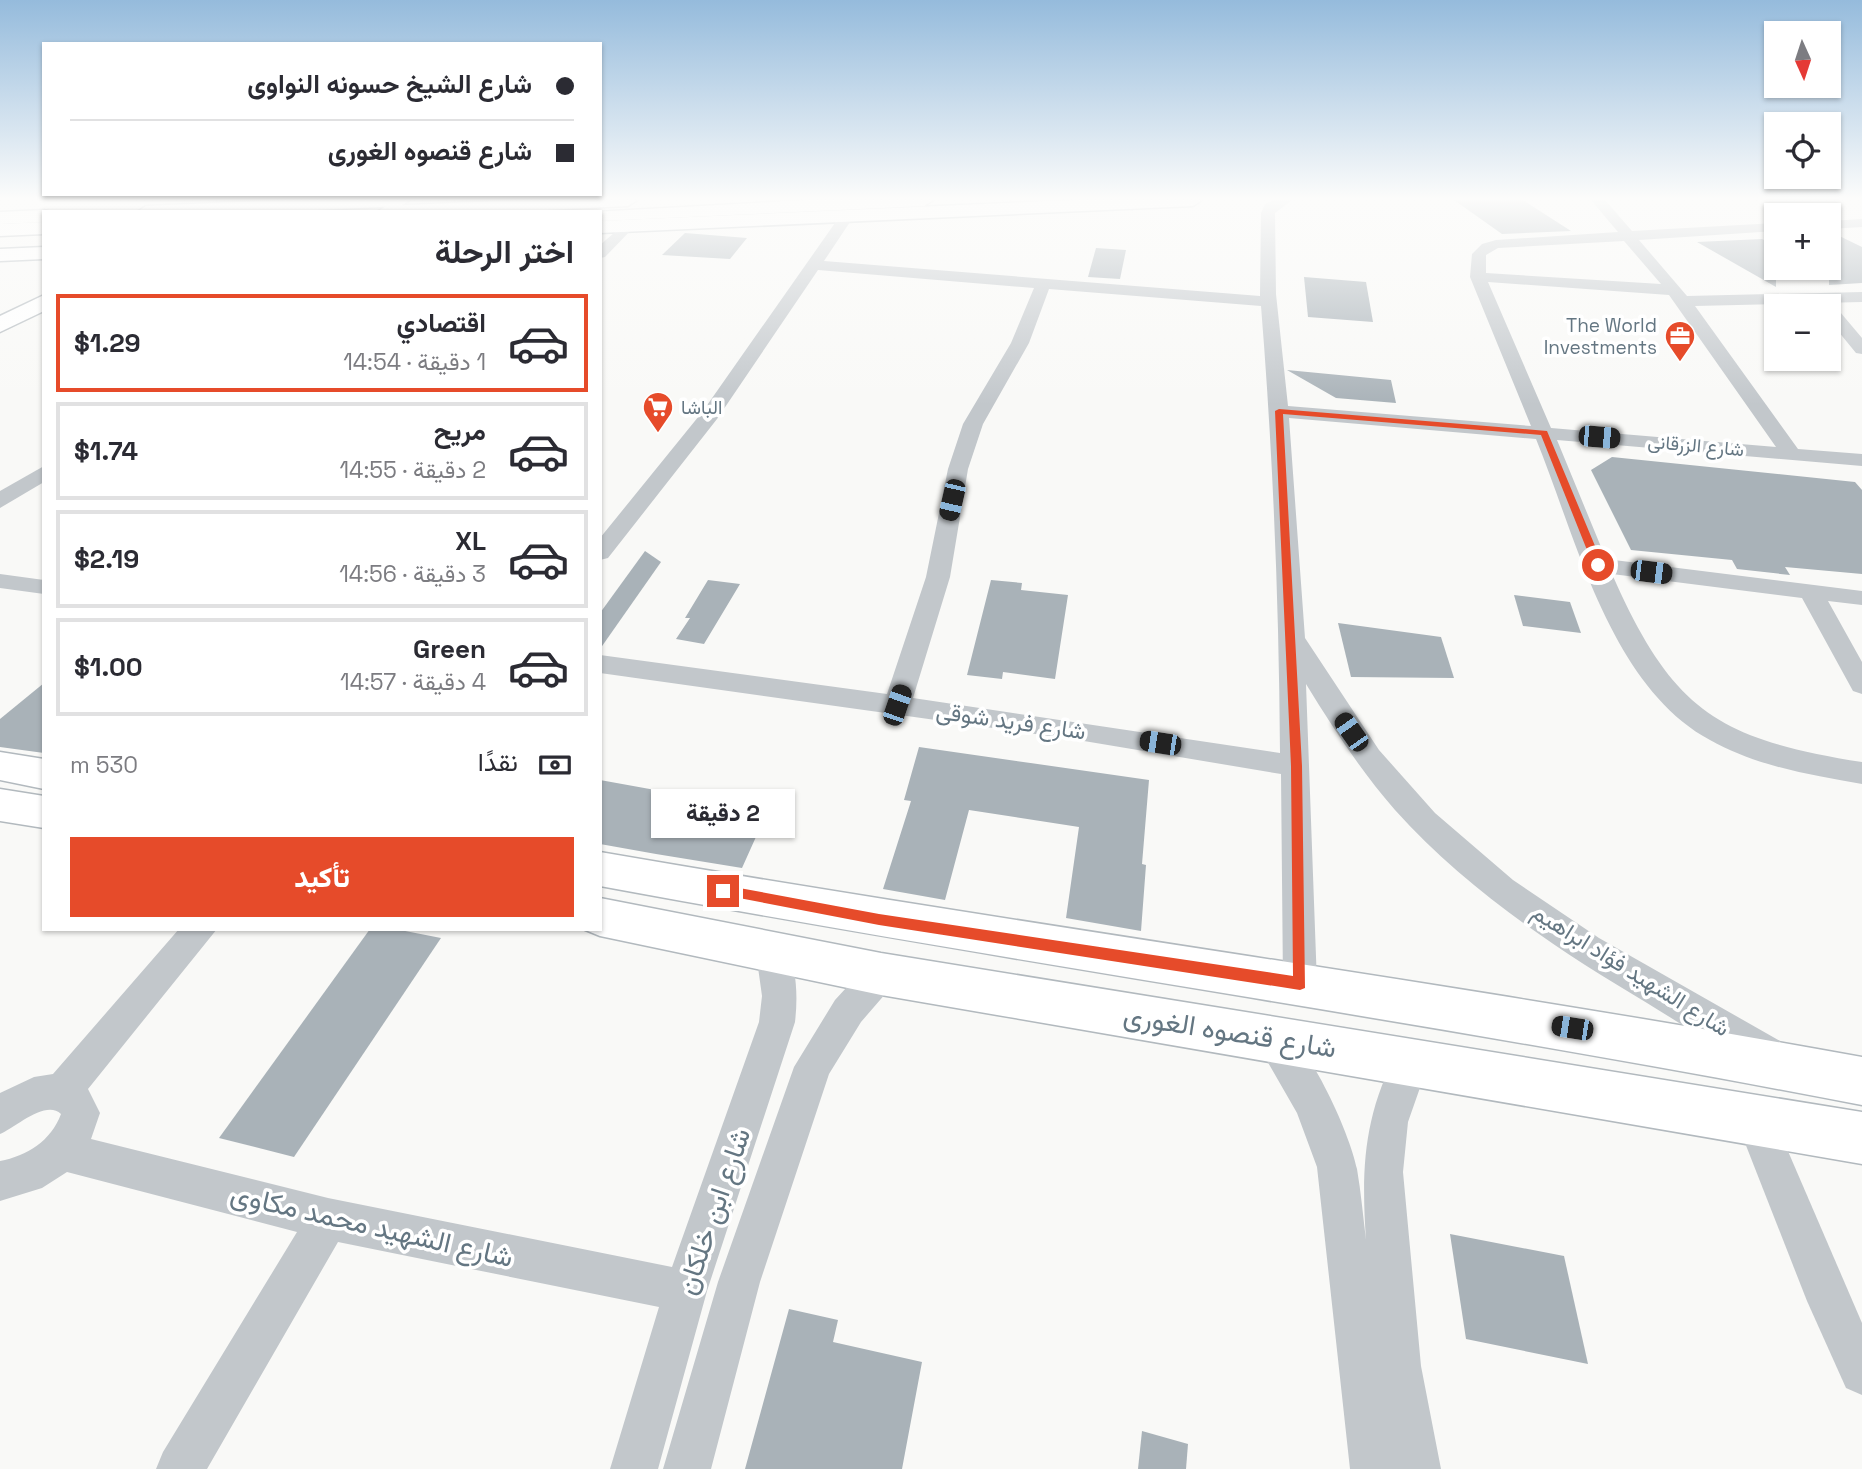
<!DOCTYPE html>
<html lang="ar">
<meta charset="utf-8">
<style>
:root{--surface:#fff;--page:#f2f2f3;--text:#2b2b33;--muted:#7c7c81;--line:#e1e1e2;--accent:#e64b2a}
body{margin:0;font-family:"Space Grotesk",Vazirmatn,sans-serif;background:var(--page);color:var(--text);direction:rtl;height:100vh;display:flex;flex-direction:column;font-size:26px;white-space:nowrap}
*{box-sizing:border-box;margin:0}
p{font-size:23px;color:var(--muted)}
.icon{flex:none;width:38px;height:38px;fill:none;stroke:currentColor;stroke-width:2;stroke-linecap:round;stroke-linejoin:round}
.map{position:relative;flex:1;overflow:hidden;direction:ltr}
.panel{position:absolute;left:42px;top:210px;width:560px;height:721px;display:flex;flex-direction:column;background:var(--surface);border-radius:0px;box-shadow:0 2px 5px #0004;direction:rtl}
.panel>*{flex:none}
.guide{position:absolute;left:42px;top:42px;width:560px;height:154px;border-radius:0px;box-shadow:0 2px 5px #0004;direction:rtl;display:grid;align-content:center;height:154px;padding:0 28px;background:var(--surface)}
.needle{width:46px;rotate:177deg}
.buttons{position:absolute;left:1764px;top:21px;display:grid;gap:14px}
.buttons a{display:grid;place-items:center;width:77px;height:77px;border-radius:0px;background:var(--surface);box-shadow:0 2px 5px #0004;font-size:35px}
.end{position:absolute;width:32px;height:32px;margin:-16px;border:9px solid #e64b2a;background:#fff;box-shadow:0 0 0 4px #fff}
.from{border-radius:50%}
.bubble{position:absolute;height:49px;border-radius:0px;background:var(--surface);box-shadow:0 2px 5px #0004;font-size:23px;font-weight:800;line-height:49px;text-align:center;direction:rtl}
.car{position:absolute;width:21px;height:42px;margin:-21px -10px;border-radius:9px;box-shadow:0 0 5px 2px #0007;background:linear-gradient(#222 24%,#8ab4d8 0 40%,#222 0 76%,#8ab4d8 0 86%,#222 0)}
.guide b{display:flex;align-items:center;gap:24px;height:66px;font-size:26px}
.guide b+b{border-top:2px solid var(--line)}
.guide i{width:18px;height:18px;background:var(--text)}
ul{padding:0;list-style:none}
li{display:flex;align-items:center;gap:21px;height:98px;margin:0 14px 10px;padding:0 14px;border:4px solid var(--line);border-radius:0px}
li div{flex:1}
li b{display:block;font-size:26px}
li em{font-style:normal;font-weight:800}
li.active{border-color:var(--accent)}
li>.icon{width:63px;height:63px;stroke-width:1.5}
h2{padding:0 28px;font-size:32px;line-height:84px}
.pay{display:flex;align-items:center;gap:18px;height:77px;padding:0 28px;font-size:26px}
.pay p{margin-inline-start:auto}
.cta{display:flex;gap:14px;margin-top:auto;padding:14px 28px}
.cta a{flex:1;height:80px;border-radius:0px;background:var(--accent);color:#fff;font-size:28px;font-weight:800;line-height:80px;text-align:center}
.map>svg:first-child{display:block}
.building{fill:#a9b2b8}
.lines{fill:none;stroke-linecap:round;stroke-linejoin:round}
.secondary-casing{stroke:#b2b9be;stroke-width:3}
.primary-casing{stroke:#b4b9bd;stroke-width:3}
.street{fill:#c2c7cb;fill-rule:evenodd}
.secondary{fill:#fff;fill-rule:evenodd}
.primary{fill:#fff;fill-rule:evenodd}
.route{fill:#e64b2a}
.labels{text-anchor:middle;stroke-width:7;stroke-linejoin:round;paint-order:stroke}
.far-poi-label{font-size:19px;fill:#647682;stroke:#fff;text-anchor:end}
.far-street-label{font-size:19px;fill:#647682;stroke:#fff}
.street-label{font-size:23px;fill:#647682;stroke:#fff}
.near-street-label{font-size:28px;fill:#647682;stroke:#fff}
</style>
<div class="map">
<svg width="1862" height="1469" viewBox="0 0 1862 1469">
<rect width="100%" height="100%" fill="#f9f9f7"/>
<!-- building -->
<g class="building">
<polygon points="1454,200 1523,200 1571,231 1502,234"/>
<polygon points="1829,231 1862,247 1862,283 1829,285"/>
<polygon points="685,233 747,238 730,259 662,255"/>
<polygon points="1762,239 1776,246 1776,287 1697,242"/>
<polygon points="1096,248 1126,250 1120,279 1088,277"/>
<polygon points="1304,277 1366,282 1373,322 1308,317"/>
<polygon points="1287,370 1391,380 1396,403 1336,398"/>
<polygon points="1612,457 1855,482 1862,490 1862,574 1785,567 1790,575 1737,569 1732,560 1631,550 1591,470"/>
<polygon points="645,551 661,562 600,649 600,613"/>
<polygon points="708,580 740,584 704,644 676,639 690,618 685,618"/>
<polygon points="991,580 1022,583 1021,590 1068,595 1055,679 1003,672 1002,679 967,675"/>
<polygon points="1514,595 1570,602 1581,633 1523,626"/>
<polygon points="1338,623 1441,637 1454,678 1351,677"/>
<polygon points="44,683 44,753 0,747 0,719"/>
<polygon points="919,747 1149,780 1142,864 1146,865 1141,931 1066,918 1079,827 969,810 945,900 883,889 911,801 904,800"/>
<polygon points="600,780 705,799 769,808 742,868 656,854 600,844"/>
<polygon points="370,929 395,929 441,938 294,1157 219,1138"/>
<polygon points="1450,1234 1564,1256 1588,1364 1466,1339"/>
<polygon points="789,1309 838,1320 833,1342 922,1362 902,1469 745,1469"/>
<polygon points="1142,1431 1188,1444 1186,1469 1138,1469"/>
</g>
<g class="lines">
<!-- secondary casing -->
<g class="secondary-casing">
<g id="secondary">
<polygon points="286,200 410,200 401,206 271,212 137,212 146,206"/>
<polygon points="1074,200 1202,200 1193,206 600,233 600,221"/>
<polygon points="44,210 50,212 44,212 44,222 0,224 0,212"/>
<polygon points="44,247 44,259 0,261 0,249"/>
<polygon points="44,295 44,311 0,332 0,316"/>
<polygon points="0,752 44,759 44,789 0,780"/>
<polygon points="0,789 44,796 44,828 0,821"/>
<path d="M600,852C1020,925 1443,981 1862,1057V1105C1443,1024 1020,964 600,886Z"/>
<polygon points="600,898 881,953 1862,1112 1862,1164 881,995 600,936 583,929 600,929"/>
</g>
</g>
<!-- primary casing -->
<g class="primary-casing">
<g id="primary">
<polygon points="302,200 313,205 309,212 290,212 297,201"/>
<polygon points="519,200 637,200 628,206 505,212 377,212 386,206"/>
<polygon points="807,200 933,200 924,206 600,221 600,212 593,212"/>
<polygon points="1121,200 1139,200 1141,203 1132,209 1125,207"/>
<polygon points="44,222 44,234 0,236 0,224"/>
</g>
</g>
<!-- street -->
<g class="street">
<path d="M1274,200H1292L1275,213L1276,294L1288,406L1531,426L1470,277L1472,254L1482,244L1496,240L1618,232L1591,200H1605L1632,231L1776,223V231L1639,240L1687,296L1862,292V302L1695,306L1798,449L1862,454V466L1557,440L1606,559L1862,591V605L1828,601L1862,662V694L1853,691L1802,598L1612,574C1672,710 1717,739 1862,762V784C1810,775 1756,766 1710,740C1610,686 1576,537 1536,439L1289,418L1305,638L1379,750L1435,813L1513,880L1599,938L1780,1041L1785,1053L1780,1065L1767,1070C1725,1054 1685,1026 1647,1003C1556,949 1466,889 1395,810C1361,771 1333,728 1306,684L1317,984L1312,995L1300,999L1288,995L1283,984L1281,774L1078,740L600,673V655L887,694L926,577L948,469L963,424L1011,343L1034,288L818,270L717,419L608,558L600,560V538L703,411L842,213L854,216L824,261L1260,296L1261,213L1265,204ZM1624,241L1661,284L1486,273V255L1498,248ZM1488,282L1669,295L1776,447L1551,428ZM1049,289L1261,306C1273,455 1279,604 1280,753L913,698L950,577L968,469L983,424L1029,343Z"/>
<polygon points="1862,219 1862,227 1829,229 1829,221"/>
<polygon points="628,221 635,225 633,228 605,257 600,258 600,245"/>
<polygon points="1829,305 1835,306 1862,338 1862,354 1856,353 1829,320 1829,306 1824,306"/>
<polygon points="44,466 44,482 0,508 0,491"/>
<polygon points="0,574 44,580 44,594 0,588"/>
<path d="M179,929H217L88,1089L100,1113L91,1139L328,1198L672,1267L759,1022L762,996L756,953L761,943L773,938L785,943C797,967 798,996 795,1022L707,1291L658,1469H610L659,1307L338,1242L207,1469H156L163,1452L297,1232L67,1172L42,1188L0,1201V1161C27,1156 51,1141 61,1114C46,1099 16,1127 0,1134V1093L34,1077L53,1074Z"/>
<polygon points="881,959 893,963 898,974 893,985 861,1022 829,1074 760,1282 711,1469 663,1469 718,1282 794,1067 835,1000 869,963"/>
<path d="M1272,1021C1306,1034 1350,1133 1357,1169C1361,1192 1363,1216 1366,1240C1361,1167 1364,1115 1398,1050L1411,1045L1424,1050L1429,1062L1408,1122L1403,1172L1421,1366L1441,1469H1350L1317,1167L1297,1113L1254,1038L1259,1026Z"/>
<polygon points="1755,1101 1769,1107 1862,1323 1862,1395 1846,1388 1807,1301 1736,1120 1741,1107"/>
</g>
<!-- secondary -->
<use href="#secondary" class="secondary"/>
<!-- primary -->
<use href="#primary" class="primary"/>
</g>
<!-- sky -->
<linearGradient id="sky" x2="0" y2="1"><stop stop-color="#95bbdc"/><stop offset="0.49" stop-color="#fcfcfb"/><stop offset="1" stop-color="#fcfcfb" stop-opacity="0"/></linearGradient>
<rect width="1862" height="405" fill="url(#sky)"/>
<!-- route -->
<polygon class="route" points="1279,409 1547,431 1603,565 1598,568 1593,565 1541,435 1283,414 1302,766 1305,988 1300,990 879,925 718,894 718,887 723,885 879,914 1293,976 1291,766 1275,411"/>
<!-- icons -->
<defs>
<g id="office-pin" transform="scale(1.575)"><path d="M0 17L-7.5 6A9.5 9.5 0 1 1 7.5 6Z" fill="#e64b2a" stroke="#fff"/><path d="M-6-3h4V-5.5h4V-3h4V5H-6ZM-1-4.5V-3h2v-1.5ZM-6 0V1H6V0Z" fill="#fff"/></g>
<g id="supermarket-pin" transform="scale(1.575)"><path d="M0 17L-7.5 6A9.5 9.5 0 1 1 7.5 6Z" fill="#e64b2a" stroke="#fff"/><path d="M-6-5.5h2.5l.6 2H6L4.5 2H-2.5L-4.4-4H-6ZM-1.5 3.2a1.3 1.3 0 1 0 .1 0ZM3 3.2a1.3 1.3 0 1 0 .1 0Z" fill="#fff"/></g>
</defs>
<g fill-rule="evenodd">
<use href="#office-pin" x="1680" y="336"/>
<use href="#supermarket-pin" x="658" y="407"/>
</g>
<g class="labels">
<!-- far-poi labels -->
<g class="far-poi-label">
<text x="1657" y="332">The World<tspan x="1657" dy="22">Investments</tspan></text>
<text x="681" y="414" text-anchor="start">الباشا</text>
</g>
<!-- far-street labels -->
<g class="far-street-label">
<text transform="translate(1696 445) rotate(5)" y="7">شارع الزرقانى</text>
</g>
<!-- street labels -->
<g class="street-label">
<text transform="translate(1011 721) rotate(8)" y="8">شارع فريد شوقى</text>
<text transform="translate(1631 970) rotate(32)" y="8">شارع الشهيد فؤاد ابراهيم</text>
</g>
<!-- near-street labels -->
<g class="near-street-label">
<text transform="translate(1230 1031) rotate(9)" y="10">شارع قنصوه الغورى</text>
<text transform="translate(713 1211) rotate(-71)" y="10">شارع ابن خلكان</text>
<text transform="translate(372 1225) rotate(13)" y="10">شارع الشهيد محمد مكاوى</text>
</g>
</g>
</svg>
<div class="buttons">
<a><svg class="needle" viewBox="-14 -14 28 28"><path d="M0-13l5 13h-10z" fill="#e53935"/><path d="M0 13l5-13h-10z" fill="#7c7c81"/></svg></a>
<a><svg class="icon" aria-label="locate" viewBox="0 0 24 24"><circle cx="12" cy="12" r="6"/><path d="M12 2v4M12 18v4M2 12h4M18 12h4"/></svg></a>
<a>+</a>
<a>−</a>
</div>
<i class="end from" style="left:1598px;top:565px"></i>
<i class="end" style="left:723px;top:891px"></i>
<div class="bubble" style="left:651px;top:789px;width:144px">2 دقيقة</div>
<i class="car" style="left:1599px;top:437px;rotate:95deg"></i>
<i class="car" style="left:952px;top:500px;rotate:193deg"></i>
<i class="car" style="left:1651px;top:572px;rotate:97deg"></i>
<i class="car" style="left:897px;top:705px;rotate:19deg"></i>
<i class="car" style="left:1351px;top:732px;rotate:325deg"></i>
<i class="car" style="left:1160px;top:743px;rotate:279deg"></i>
<i class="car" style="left:1572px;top:1028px;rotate:279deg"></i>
<div class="guide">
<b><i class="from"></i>شارع الشيخ حسونه النواوى</b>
<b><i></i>شارع قنصوه الغورى</b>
</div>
<section class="panel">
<h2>اختر الرحلة</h2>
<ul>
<li class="active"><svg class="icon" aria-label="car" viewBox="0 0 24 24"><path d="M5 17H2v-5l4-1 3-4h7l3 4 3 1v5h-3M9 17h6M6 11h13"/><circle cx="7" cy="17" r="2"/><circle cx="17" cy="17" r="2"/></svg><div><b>اقتصادي</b><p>1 دقيقة · 14:54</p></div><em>$1.29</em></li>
<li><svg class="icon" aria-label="car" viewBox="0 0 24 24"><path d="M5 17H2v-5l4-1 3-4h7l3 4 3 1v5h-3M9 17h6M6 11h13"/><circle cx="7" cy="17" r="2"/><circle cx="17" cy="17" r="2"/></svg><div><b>مريح</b><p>2 دقيقة · 14:55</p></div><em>$1.74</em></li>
<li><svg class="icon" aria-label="car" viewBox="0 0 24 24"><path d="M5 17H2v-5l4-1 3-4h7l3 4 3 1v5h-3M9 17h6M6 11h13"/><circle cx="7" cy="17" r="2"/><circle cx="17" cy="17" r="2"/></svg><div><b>XL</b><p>3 دقيقة · 14:56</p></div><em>$2.19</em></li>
<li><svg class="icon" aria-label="car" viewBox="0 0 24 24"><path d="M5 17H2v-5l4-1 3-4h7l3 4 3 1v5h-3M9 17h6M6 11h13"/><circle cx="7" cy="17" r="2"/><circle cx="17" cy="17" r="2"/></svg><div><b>Green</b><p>4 دقيقة · 14:57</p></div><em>$1.00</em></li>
</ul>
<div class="pay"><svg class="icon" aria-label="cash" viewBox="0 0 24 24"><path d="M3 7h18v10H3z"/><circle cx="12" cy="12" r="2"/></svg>نقدًا<p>530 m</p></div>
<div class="cta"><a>تأكيد</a></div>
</section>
</div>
